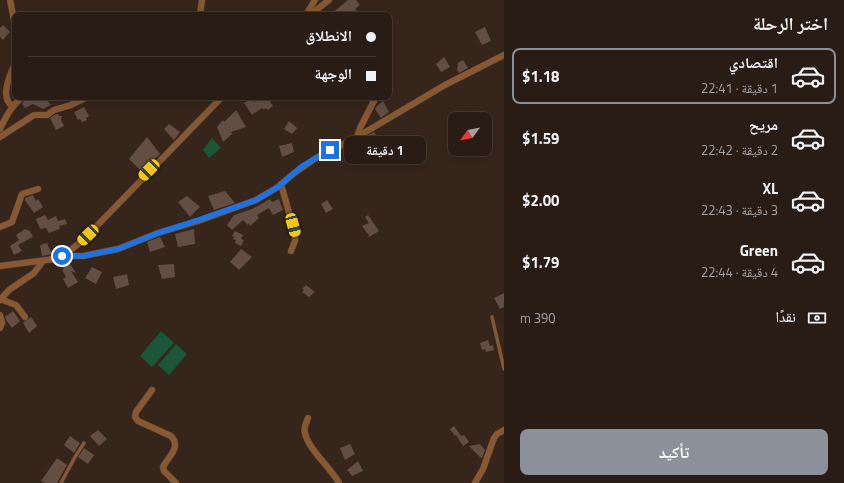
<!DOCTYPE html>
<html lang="ar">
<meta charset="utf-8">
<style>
:root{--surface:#281c14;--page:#342922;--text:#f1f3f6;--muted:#a5a1a0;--line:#443a34;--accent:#8c9099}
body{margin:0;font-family:"Titillium Web","Noto Naskh Arabic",sans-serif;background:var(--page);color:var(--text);direction:rtl;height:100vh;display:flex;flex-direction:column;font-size:15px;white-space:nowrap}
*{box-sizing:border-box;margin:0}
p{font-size:13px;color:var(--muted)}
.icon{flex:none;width:22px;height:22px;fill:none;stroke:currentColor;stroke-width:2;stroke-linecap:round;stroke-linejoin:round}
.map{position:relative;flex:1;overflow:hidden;direction:ltr}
.side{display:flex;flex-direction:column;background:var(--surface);width:340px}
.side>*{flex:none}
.guide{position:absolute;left:12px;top:12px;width:380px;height:88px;border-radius:8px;box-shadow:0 4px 16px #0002,0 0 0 1px var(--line);direction:rtl;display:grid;align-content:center;height:88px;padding:0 16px;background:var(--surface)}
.needle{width:26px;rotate:237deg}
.tools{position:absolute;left:448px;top:112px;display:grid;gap:8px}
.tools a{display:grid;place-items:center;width:44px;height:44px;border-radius:8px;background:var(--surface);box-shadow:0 4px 16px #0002,0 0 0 1px var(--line);font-size:20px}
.end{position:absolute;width:18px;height:18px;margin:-9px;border:5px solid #1a73e8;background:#fff;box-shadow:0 0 0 2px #fff}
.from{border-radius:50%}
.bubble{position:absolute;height:28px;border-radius:8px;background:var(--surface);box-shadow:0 4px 16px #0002,0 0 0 1px var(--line);font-size:13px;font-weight:700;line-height:28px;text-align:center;direction:rtl}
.car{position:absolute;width:12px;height:24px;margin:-12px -6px;border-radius:5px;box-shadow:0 0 3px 1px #0007;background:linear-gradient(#f5c518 24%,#345 0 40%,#f5c518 0 76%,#345 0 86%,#f5c518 0)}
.guide b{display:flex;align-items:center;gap:14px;height:38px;font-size:15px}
.guide b+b{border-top:1px solid var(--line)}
.guide i{width:10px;height:10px;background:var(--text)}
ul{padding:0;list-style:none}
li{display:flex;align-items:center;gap:12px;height:56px;margin:0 8px 6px;padding:0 8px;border:2px solid transparent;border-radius:8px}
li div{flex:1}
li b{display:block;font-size:15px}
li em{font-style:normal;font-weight:700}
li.on{border-color:var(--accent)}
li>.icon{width:36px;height:36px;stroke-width:1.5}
h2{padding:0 16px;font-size:18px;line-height:48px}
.pay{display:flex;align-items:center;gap:10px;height:44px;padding:0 16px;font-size:15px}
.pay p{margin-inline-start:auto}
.cta{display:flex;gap:8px;margin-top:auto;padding:8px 16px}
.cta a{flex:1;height:46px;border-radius:8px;background:var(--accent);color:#fff;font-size:16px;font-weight:700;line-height:46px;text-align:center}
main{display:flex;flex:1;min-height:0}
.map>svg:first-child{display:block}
.green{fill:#1b5639}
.building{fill:#624e43}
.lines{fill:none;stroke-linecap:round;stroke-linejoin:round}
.lane-casing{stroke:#514137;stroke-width:4}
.street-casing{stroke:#514137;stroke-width:7}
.lane{stroke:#875831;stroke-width:3}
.street{stroke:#875831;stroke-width:6}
.route{stroke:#1a73e8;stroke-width:5}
</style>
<main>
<section class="side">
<h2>اختر الرحلة</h2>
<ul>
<li class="on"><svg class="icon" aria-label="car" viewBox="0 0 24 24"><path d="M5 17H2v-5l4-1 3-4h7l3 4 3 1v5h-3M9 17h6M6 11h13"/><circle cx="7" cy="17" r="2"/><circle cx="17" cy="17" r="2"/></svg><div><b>اقتصادي</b><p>1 دقيقة · 22:41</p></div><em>$1.18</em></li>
<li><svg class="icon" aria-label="car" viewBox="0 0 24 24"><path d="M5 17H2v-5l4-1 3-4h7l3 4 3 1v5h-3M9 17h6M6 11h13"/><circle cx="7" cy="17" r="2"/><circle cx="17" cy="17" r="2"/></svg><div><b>مريح</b><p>2 دقيقة · 22:42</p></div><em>$1.59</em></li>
<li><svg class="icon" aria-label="car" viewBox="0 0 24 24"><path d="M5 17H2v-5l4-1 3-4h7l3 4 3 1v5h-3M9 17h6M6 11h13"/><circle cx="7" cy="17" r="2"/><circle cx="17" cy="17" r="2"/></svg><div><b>XL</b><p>3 دقيقة · 22:43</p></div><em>$2.00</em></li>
<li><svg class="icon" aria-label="car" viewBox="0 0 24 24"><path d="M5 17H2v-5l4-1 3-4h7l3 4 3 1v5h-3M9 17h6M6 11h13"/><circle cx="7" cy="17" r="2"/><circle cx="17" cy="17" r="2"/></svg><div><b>Green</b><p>4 دقيقة · 22:44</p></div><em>$1.79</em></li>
</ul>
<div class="pay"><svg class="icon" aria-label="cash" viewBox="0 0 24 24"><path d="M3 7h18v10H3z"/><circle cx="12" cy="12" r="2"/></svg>نقدًا<p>390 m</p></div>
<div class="cta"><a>تأكيد</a></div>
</section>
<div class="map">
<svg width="504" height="483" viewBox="0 0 504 483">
<rect width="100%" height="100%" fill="#36251a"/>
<!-- green -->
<g class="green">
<polygon points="212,138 221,148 209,158 203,150"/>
<polygon points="161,331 174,343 152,367 140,356"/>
<polygon points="176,344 187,354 169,375 158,365"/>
</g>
<!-- building -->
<g class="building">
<polygon points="348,0 356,0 360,5 355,9 361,15 330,15"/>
<polygon points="3,25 10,32 3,40 0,37 0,28"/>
<polygon points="485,27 491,41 482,45 475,32"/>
<polygon points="444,57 450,67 441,72 436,64"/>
<polygon points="463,60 468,68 459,73 457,70 458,63"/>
<polygon points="27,97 29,97 31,100 36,97 45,97 51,105 43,109 33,104 25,108 22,104"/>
<polygon points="261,97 267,97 273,106 268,110 266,108 264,110 262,108 252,115 244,103 252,99 254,102"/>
<polygon points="383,101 389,112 381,118 375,109 377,106"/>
<polygon points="84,107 89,116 86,118 87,120 82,122 80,119 78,120 74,112"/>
<polygon points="236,110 246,127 231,132 232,134 223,142 217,127 223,120 224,122"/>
<polygon points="56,114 58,114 59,116 62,116 61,120 64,126 56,130 50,118"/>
<polygon points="289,121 297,128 292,134 284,129"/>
<polygon points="169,124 180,132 174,140 164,129"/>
<polygon points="374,132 381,141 372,147 365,137"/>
<polygon points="147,137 160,154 142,172 129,159"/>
<polygon points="292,143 294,152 282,157 279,146"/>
<polygon points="373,149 381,151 381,162 373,161"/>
<polygon points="225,191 235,203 214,210 208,196"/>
<polygon points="33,195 36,201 38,199 43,207 34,213 25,200 25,198"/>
<polygon points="187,196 200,207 190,217 178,202"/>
<polygon points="270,199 272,202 279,199 283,210 273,215 269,208 257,215 259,218 250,226 249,223 248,225 243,220 232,230 227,225 234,215 252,209"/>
<polygon points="327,200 333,209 326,213 321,204"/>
<polygon points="45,215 48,220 56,216 58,221 65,219 67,224 59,226 60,229 49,233 46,228 40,229 36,219"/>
<polygon points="368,215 379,231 369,237 368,233 367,233 362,226 369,223 365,217"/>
<polygon points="25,229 30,231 33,237 18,245 22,251 14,255 10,246 19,240 16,235"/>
<polygon points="194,229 195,244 178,247 175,234"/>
<polygon points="235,231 243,235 241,239 244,240 241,246 235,243 236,240 233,239 234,237 232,236"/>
<polygon points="160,237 165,247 150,252 147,242"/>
<polygon points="47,243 52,254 42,256 40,245"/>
<polygon points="241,249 252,257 239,270 230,262"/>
<polygon points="68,261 76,273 71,271 78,282 68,288 63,279 66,277 62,270 64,269 61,265"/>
<polygon points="174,264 175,277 162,279 158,265"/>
<polygon points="92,267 102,272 96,284 85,278"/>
<polygon points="127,274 129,285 116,289 113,277"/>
<polygon points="306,285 315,292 309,297 302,292 304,290 302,289"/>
<polygon points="504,293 504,307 500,309 494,298"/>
<polygon points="13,311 20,321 12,328 6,320 5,317"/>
<polygon points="31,317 37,326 29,333 23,323"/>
<polygon points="488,340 490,346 493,345 494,350 486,352 485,349 482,350 480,343"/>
<polygon points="454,426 461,436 464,435 469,442 463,446 456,435 455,436 450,429"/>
<polygon points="98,430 107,439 99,446 90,436"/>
<polygon points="70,436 80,443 74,453 64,445"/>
<polygon points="350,444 355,454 345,460 340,448"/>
<polygon points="480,444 485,450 482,458 481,458 469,446"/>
<polygon points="84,448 94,455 88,464 78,457"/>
<polygon points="57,458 67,465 57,483 45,483 41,481"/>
<polygon points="358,461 363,471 352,476 347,470"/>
</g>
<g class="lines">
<!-- lane casing -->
<g class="lane-casing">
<g id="lane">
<polyline points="492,317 504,369"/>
<polyline points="61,483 75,457 84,443"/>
</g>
</g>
<!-- street casing -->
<g class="street-casing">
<g id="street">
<polyline points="10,0 15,25"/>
<polyline points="200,15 202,0"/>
<polyline points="306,15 315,0"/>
<polyline points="310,15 329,0"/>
<path d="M12,106C0,97 9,76 15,64"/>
<path d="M0,129C6,116 11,107 22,97"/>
<polyline points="0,137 34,115 47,115 54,110 71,105 87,97"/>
<polyline points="357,137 360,128 376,97"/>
<polyline points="281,184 295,234 295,241 291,251"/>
<polyline points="0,227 12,222 22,194 38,189"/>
<polyline points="62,256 83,256 118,249 158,233 198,221 256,200 278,187 293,174 316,158 357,137 445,85 504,55"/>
<path d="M0,266L54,259C68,254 78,245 88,235L222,97"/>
<polyline points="0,299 16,305 25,317"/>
<polyline points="0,300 9,290 34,273 43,261"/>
<polyline points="0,315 2,323 0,328"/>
<path d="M152,390L136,412L135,417L138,421L171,436C182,447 168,457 163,467L164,471L176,483"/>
<path d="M308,418C306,423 303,428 305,433C308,449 331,468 339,483"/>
<polyline points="475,483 483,469 494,438 497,434 504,430"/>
</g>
</g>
<!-- lane -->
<use href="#lane" class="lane"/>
<!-- street -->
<use href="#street" class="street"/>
</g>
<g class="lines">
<!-- route -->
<polyline class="route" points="62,256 83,256 118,249 158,233 198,220 256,200 278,187 302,166 330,150"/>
</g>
</svg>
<div class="tools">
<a><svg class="needle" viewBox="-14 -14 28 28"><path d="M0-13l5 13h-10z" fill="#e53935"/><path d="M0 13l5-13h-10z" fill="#a5a1a0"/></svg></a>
</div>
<i class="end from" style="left:62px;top:256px"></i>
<i class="end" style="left:330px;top:150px"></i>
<div class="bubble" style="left:344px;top:136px;width:82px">1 دقيقة</div>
<i class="car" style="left:149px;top:170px;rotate:224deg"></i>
<i class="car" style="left:293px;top:225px;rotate:165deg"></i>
<i class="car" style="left:88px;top:235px;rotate:226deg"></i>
<div class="guide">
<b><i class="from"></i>الانطلاق</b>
<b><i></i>الوجهة</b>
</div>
</div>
</main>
